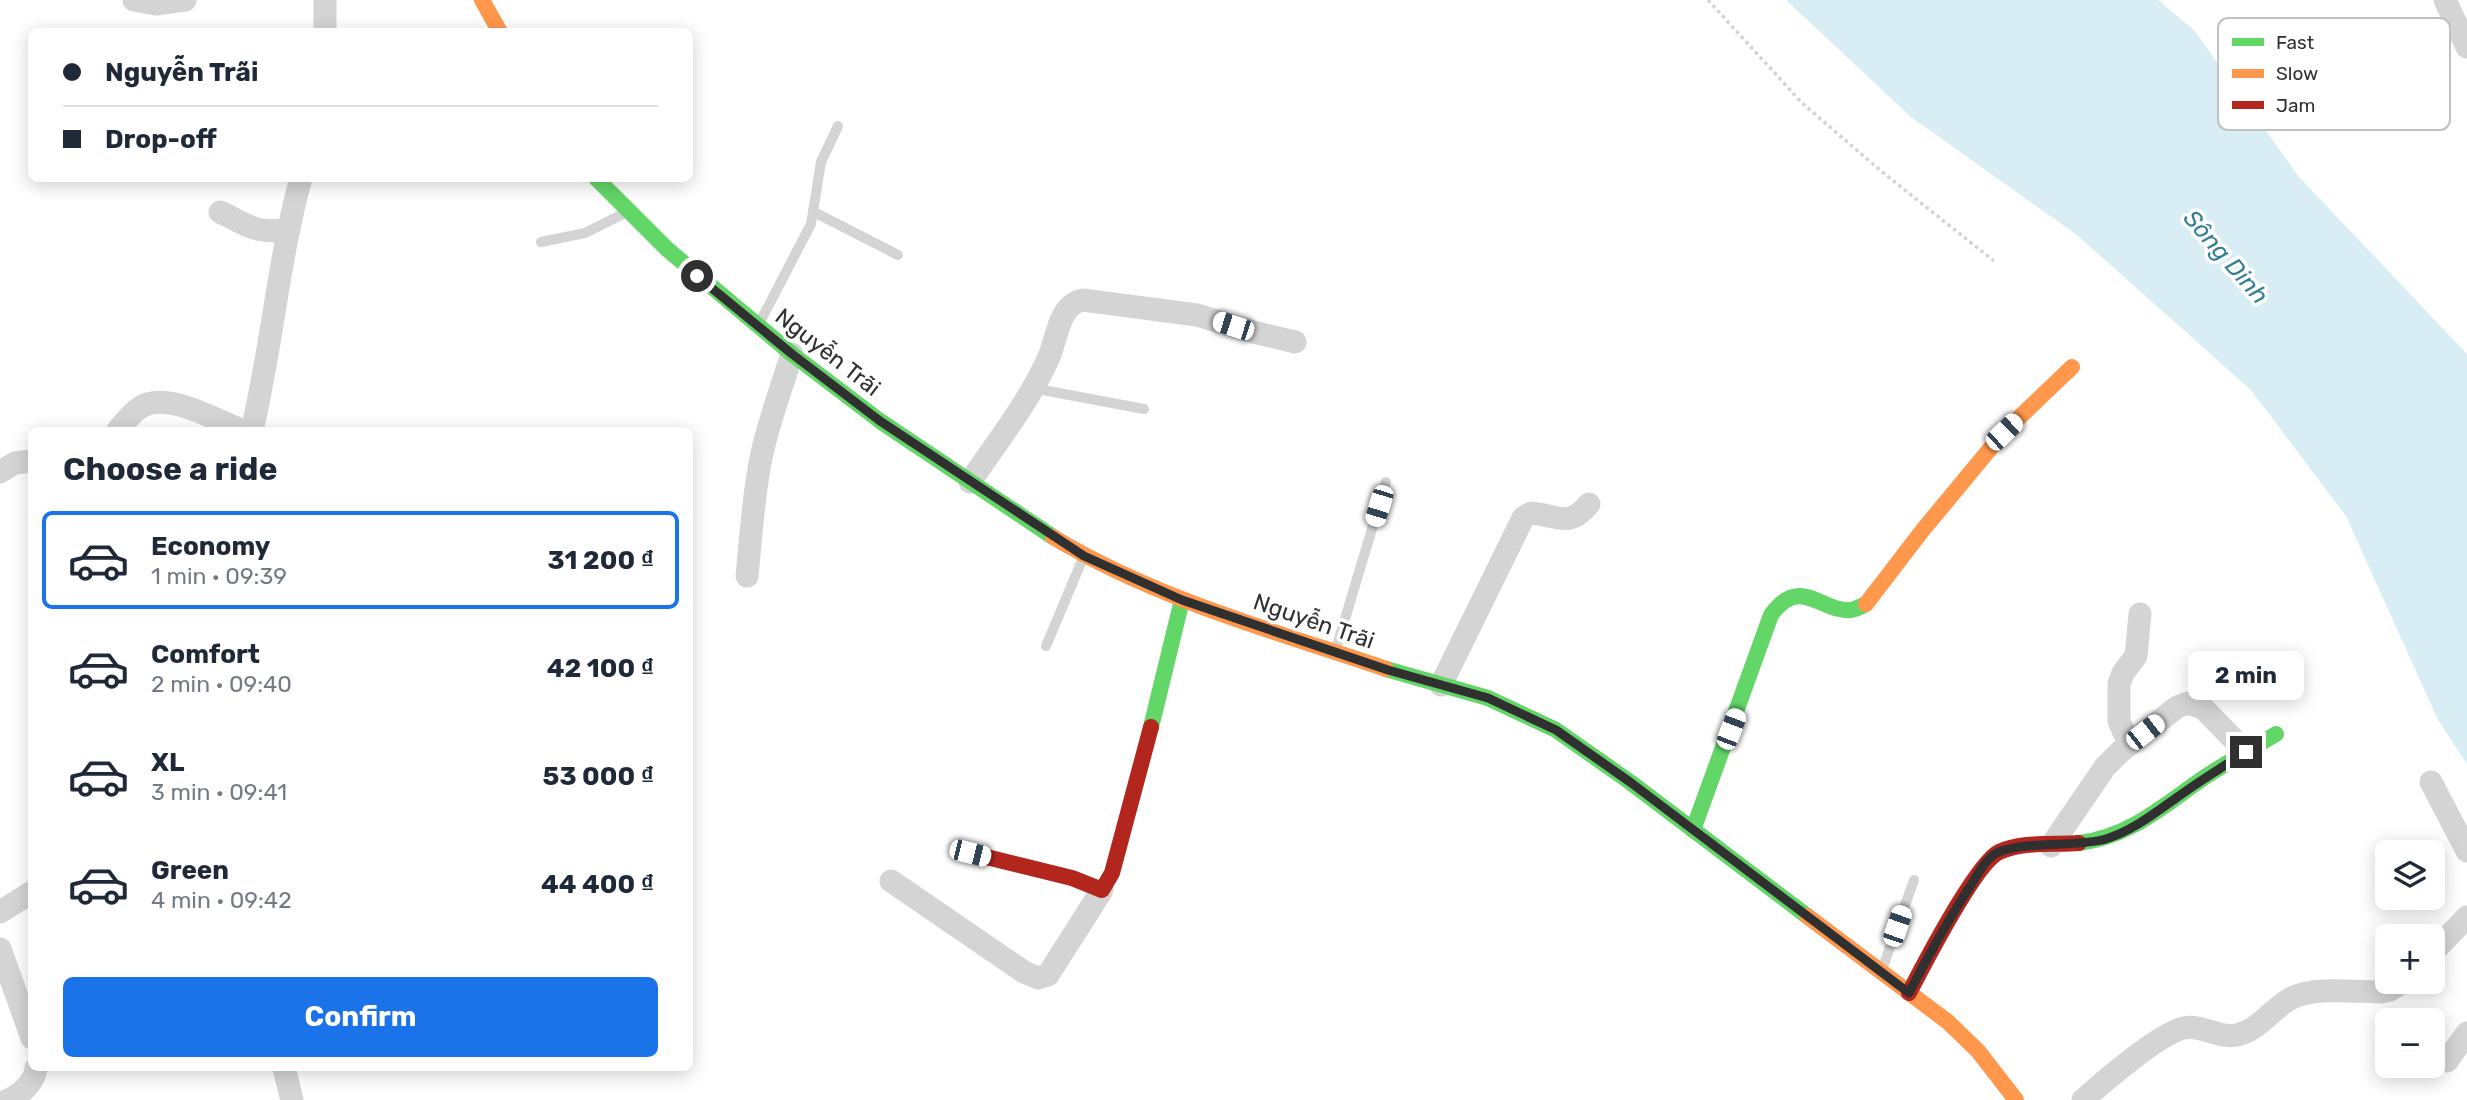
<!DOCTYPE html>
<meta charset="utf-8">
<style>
:root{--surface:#fff;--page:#f6f6f7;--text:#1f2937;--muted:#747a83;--line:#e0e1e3;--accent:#1a73e8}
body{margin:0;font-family:Rubik,sans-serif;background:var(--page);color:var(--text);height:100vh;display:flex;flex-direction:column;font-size:26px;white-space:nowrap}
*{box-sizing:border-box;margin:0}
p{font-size:23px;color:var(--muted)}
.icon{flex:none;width:38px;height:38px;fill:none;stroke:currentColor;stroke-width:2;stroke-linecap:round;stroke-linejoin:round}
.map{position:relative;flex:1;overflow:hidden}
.sheet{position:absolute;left:28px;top:427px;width:665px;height:644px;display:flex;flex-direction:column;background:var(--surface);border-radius:10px;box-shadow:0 4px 18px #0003}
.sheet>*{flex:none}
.guide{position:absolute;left:28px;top:28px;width:665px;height:154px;border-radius:10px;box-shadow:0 4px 18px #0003;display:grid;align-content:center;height:154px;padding:0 35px;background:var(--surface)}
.buttons{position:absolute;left:2375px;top:840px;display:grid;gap:14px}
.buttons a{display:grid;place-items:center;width:70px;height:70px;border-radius:10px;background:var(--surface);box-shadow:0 4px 18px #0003;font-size:35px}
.end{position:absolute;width:32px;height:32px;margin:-16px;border:9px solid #303030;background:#fff;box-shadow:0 0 0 4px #fff}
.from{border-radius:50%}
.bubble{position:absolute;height:49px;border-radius:10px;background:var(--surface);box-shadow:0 4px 18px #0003;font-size:23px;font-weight:700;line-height:49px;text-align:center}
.car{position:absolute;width:21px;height:42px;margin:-21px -10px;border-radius:9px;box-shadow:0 0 5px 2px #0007;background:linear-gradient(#fff 24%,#345 0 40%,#fff 0 76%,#345 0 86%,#fff 0)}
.guide b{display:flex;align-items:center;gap:24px;height:66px;font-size:26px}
.guide b+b{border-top:2px solid var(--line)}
.guide i{width:18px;height:18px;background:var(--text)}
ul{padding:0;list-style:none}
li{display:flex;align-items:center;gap:21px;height:98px;margin:0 14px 10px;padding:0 21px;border:4px solid transparent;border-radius:10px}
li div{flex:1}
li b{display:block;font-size:26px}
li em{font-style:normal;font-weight:700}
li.current{border-color:var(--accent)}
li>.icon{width:63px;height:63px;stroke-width:1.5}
h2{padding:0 35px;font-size:32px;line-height:84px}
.button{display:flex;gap:14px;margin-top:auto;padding:14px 35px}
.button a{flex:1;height:80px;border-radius:10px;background:var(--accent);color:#fff;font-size:28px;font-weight:700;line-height:80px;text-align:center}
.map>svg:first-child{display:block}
.water{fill:#d8eef4}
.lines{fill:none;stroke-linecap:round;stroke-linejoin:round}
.path{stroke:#d4d4d4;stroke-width:3.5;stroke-dasharray:3.5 3.5;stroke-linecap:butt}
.lane{stroke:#d4d4d4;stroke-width:10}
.street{stroke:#d4d4d4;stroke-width:23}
.fast{stroke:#63d668;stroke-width:16}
.slow{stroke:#ff974d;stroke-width:16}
.jam{stroke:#b3261e;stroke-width:16}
.route{stroke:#303030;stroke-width:9}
.labels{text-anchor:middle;stroke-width:7;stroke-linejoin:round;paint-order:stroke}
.street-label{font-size:23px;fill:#303030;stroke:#fff}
.water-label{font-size:24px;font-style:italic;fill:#337e94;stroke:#fff}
.key{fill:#fff;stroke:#c1c1c1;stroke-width:2}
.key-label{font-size:19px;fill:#303030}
</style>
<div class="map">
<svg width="2467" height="1100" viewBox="0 0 2467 1100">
<rect width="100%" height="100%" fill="#fff"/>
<!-- water -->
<polygon class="water" points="1786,0 2158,0 2194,30 2299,177 2467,354 2467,764 2438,720 2346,516 2251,390 2077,235 1911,117"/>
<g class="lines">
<!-- path -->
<polyline class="path" points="1708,0 1802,103 1881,171 1994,261"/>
<!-- lane -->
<g class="lane">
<polyline points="814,212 898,255"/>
<polyline points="541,242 585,233 625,213"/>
<polyline points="759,324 811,224 821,162 838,126"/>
<polyline points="1032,388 1144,409"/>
<polyline points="1046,646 1083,558"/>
<polyline points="1336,649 1386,482"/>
<polyline points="1883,967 1914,880"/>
</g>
<!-- street -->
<g class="street">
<polyline points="134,0 156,4 185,0"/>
<polyline points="325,0 325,32"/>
<polyline points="2445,0 2467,47"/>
<path d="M220,212C248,225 256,235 289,229"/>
<path d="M118,430C125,422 132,412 141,407C167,391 216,420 241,430"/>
<path d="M252,430C272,347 278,261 301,178"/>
<polyline points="0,472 15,463 32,461"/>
<path d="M970,482C997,442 1029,402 1049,357C1057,338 1059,304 1083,300L1197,315L1253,332L1295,342"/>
<path d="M747,576C751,537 753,497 761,458C768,423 781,389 792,354"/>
<path d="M1441,685L1523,518L1531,513C1558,515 1568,529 1589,504"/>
<polyline points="2129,744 2119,721 2119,684 2123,673 2136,656 2140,614"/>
<polyline points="2431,782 2467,851"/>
<polyline points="2051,846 2105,767 2120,752 2177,707 2188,703 2203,708 2246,752"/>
<polyline points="891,881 1024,972 1038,978 1048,975 1102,890"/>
<polyline points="0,912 32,892"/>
<polyline points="0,949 32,1038"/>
<polyline points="2432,953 2467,917"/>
<polyline points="2432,1050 2447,1061 2467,1033"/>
<polyline points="284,1068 292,1100"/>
<path d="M8,1100C21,1095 35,1081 36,1068"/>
<path d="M2083,1100C2103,1082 2160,1033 2184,1028C2202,1024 2219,1039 2237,1035C2259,1030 2272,1009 2290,999C2312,986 2356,992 2381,992L2390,990L2403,982"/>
</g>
<!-- fast -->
<g class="fast">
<polyline points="596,178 667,249 792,354 880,421 1053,537"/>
<polyline points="1386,669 1488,698 1556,730 1630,782 1807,916"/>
<polyline points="1151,727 1182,600"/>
<path d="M1693,830L1771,615C1800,574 1822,613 1851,610C1856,609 1862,606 1866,604"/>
<path d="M2079,843C2129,837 2163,806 2202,779C2226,763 2251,749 2276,734"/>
</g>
<!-- slow -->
<g class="slow">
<polyline points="482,0 500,32"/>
<path d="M1053,537C1156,599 1274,631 1386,669"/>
<polyline points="1866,604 1922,531 2004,432 2072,367"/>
<polyline points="1807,916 1948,1022 1978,1051 2016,1100"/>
</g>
<!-- jam -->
<g class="jam">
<polyline points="970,853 1072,878 1102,890 1112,873 1151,727"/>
<path d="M1909,993C1923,966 1976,863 1999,852C2022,841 2054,845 2079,843"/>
</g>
</g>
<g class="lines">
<!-- route -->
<path class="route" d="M697,276L792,354L880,421L1084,556L1182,600L1388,670L1488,698L1556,730L1630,782L1909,993C1927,958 1946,924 1967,891C1975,880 1981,865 1992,856C2010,840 2077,848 2106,839C2134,830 2156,812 2179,796C2201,780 2224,766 2246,752"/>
</g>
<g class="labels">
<!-- street labels -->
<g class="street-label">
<text transform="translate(828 352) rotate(38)" y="8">Nguyễn Trãi</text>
<text transform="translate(1314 621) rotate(19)" y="8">Nguyễn Trãi</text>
</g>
<!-- water labels -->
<g class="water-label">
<text transform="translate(2226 257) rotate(49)" y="8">Sông Dinh</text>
</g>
</g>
<!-- legend -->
<rect x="2218" y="18" width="232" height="112" rx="10" class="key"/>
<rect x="2232" y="38" width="32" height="8" fill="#63d668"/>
<rect x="2232" y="69" width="32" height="9" fill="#ff974d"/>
<rect x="2232" y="101" width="32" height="8" fill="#b3261e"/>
<g class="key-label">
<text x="2276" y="49">Fast</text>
<text x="2276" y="80">Slow</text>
<text x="2276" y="112">Jam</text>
</g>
</svg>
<div class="buttons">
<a><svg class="icon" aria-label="layers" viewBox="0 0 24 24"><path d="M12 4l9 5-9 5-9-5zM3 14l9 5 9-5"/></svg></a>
<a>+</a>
<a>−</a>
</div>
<i class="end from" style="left:697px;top:276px"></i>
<i class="end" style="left:2246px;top:752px"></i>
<div class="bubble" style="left:2188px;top:651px;width:116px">2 min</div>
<i class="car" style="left:1233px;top:326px;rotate:288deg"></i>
<i class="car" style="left:2004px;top:432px;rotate:46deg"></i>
<i class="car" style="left:1379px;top:506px;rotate:197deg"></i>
<i class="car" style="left:1731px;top:729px;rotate:21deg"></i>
<i class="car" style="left:2145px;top:732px;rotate:52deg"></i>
<i class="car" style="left:970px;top:853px;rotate:104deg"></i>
<i class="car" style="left:1897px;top:926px;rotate:19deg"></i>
<div class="guide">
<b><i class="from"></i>Nguyễn Trãi</b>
<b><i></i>Drop-off</b>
</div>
<section class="sheet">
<h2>Choose a ride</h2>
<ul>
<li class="current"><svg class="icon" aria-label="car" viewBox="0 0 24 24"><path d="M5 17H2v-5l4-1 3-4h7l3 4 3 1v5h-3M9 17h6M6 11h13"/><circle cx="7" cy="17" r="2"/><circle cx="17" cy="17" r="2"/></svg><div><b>Economy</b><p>1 min · 09:39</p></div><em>31 200 ₫</em></li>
<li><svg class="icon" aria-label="car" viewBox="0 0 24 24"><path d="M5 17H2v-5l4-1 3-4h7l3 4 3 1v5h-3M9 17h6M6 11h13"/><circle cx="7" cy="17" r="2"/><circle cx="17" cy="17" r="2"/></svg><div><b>Comfort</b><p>2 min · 09:40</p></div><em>42 100 ₫</em></li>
<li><svg class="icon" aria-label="car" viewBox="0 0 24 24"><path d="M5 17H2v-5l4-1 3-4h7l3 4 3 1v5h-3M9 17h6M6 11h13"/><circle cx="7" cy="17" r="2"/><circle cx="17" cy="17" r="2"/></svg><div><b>XL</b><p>3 min · 09:41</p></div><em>53 000 ₫</em></li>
<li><svg class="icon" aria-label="car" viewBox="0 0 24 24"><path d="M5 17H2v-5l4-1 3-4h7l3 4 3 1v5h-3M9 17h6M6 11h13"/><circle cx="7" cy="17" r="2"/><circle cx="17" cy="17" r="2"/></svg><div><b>Green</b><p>4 min · 09:42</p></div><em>44 400 ₫</em></li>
</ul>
<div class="button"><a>Confirm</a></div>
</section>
</div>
